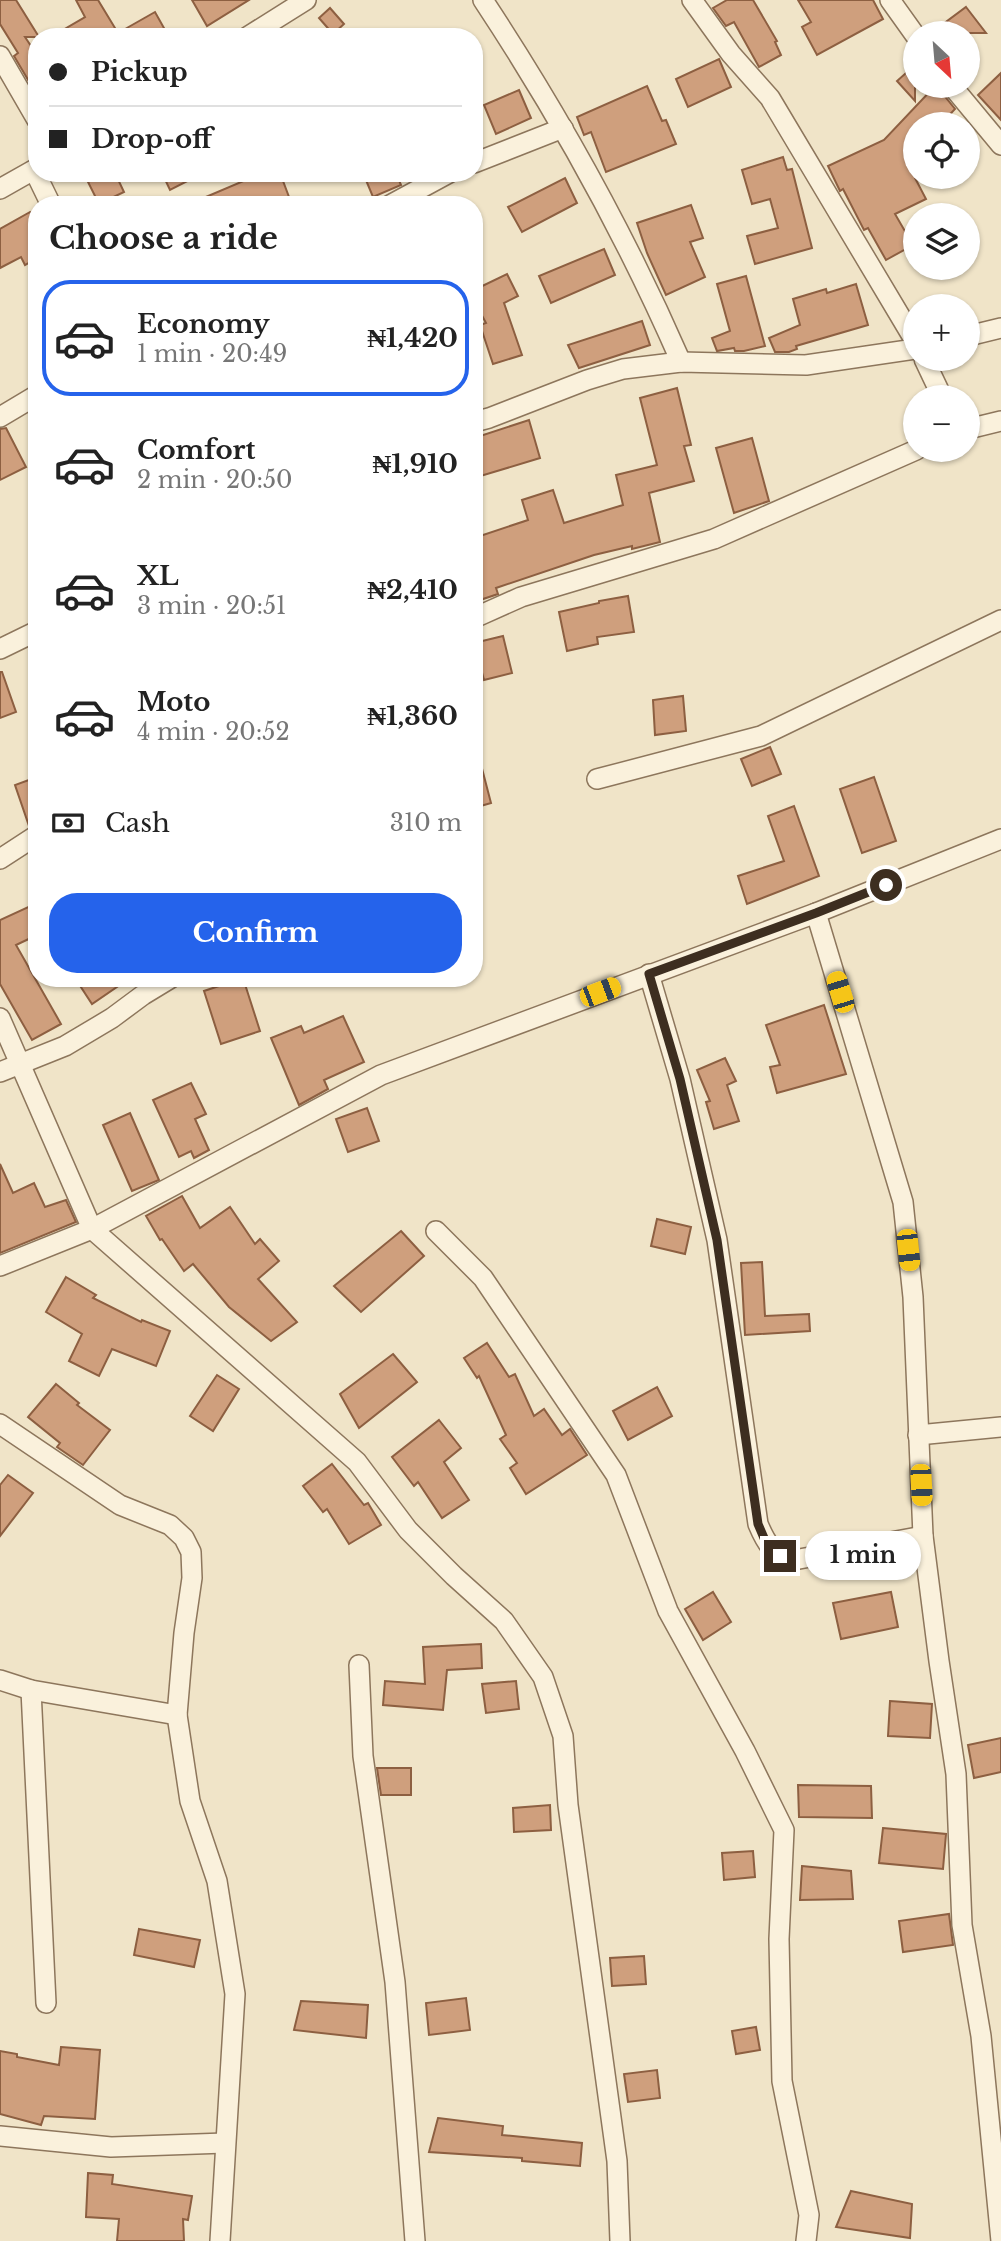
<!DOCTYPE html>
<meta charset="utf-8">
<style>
:root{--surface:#fff;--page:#f6f6f6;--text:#222;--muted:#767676;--line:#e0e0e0;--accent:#2563eb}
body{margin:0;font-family:"Libre Baskerville",serif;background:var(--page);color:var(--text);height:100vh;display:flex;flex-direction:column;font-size:26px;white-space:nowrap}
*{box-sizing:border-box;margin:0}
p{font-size:23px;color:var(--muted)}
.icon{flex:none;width:38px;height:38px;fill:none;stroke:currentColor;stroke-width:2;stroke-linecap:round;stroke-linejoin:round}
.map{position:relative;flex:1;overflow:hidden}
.sheet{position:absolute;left:28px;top:196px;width:455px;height:791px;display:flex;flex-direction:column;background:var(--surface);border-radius:28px;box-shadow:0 2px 5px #0004}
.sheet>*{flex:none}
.guide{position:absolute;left:28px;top:28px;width:455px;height:154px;border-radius:28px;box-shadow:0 2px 5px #0004;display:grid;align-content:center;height:154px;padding:0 21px;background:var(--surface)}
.needle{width:46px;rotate:154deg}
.buttons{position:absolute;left:903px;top:21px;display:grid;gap:14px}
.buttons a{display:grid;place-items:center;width:77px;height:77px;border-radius:50%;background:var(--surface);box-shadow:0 2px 5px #0004;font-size:35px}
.end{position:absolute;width:32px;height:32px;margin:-16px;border:9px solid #3d2e20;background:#fff;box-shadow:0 0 0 4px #fff}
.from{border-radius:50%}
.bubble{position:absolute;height:49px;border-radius:24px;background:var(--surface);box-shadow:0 2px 5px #0004;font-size:23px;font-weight:700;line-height:49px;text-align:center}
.car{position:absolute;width:21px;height:42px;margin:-21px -10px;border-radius:9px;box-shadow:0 0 5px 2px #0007;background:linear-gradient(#f5c518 24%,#345 0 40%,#f5c518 0 76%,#345 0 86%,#f5c518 0)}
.guide b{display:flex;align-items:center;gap:24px;height:66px;font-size:26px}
.guide b+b{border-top:2px solid var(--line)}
.guide i{width:18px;height:18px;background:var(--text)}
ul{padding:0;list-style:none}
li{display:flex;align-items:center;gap:21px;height:116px;margin:0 14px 10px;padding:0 7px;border:4px solid transparent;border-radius:28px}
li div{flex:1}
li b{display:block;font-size:26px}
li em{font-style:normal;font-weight:700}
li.on{border-color:var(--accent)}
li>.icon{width:63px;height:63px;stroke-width:1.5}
h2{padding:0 21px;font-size:32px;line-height:84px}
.pay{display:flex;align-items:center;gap:18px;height:77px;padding:0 21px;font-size:26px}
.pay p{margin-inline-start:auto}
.button{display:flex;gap:14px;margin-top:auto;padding:14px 21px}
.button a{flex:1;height:80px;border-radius:28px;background:var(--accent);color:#fff;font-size:28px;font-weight:700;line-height:80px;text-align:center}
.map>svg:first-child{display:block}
.building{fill:#cf9f7d;stroke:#8d5f41;stroke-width:2}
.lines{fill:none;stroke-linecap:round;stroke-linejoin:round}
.minor-casing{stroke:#8d765c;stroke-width:22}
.minor{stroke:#faf1dc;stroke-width:19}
.route{stroke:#3d2e20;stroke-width:9}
</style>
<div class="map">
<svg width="1001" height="2241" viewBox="0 0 1001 2241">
<rect width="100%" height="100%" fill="#f0e4c8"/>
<!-- building -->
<g class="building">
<polygon points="0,0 16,0 39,37 25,37 37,55 37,95 14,56 18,53 0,24"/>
<polygon points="76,0 98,0 118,33 155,12 169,37 51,37 85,17"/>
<polygon points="192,0 249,0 207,26"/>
<polygon points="727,0 753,0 777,41 775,42 781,55 759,67 734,22 726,26 713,8"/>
<polygon points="798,0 873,0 883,19 817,55 802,27 811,22"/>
<polygon points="966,7 986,33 931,33"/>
<polygon points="330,8 344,24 333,34 319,18"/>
<polygon points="719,59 731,87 688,107 676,79"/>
<polygon points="915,65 915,101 897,81"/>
<polygon points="1001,73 1001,120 978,95"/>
<polygon points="647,86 662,121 666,120 676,144 606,172 591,132 584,135 577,117"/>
<polygon points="935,86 940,86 943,94 955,109 941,124 915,124 915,178 926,199 895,214 913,245 886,260 868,228 864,230 843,189 840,191 828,166 884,140"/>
<polygon points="519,90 531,118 496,134 484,105"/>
<polygon points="783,157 787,170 792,169 812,248 755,264 747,236 778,228 770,199 752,204 742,170"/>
<polygon points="106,173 115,173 124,192 99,204 88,182"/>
<polygon points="162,173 203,173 170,190"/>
<polygon points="253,173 280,173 292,205 187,205 246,180 245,177"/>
<polygon points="363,173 396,173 401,185 373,197"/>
<polygon points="565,178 577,203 522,232 508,207"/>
<polygon points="691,205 703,238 690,242 705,277 666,295 647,253 637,223"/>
<polygon points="30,212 37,224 37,258 25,265 21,257 0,268 0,229"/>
<polygon points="604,249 615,275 551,303 539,276"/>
<polygon points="507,274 518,296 504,303 522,355 493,364 480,325 486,323 474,301 474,290"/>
<polygon points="746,276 765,346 744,351 735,351 734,348 717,351 712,338 730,331 717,284"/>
<polygon points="856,284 868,325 796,346 797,349 789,352 775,352 769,338 800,325 793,299 826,289 827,293"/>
<polygon points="642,321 650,345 579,368 568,345"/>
<polygon points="677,388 691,445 684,446 694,481 649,493 660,542 632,549 632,546 594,555 496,588 498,594 474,602 474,538 528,520 522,500 553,490 564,523 623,505 616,475 657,465 640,398"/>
<polygon points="529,420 540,458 474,478 474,438"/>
<polygon points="6,428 26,467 0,480 0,429"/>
<polygon points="752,438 769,501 734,513 716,448"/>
<polygon points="628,596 634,632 597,637 598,644 567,651 559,612 599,603 599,601"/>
<polygon points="503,636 512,673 484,680 474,643"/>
<polygon points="0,672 2,672 16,712 0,718"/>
<polygon points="683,696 686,731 655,735 653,700"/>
<polygon points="770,747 781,774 752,786 741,759"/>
<polygon points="479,757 491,803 474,808 474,758"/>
<polygon points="37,777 37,823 29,826 15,785"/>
<polygon points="874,777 896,841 862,853 840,789"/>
<polygon points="794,806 819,876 747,904 738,876 784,861 768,816"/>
<polygon points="37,903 37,935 16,945 61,1024 32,1040 0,984 0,920"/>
<polygon points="75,978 130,978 92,1004"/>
<polygon points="243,978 260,1031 221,1044 204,991"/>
<polygon points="824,1005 846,1074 777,1093 770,1067 780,1065 766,1025"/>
<polygon points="343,1016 364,1062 324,1080 328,1089 299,1105 271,1038 301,1026 304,1033"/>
<polygon points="725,1058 736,1081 727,1085 739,1121 714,1129 706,1102 710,1101 697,1070"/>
<polygon points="191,1083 206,1114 195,1119 209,1150 194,1158 191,1151 179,1157 153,1100"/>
<polygon points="367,1108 379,1141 348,1152 336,1119"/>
<polygon points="130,1113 159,1180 132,1191 103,1125"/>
<polygon points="0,1164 13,1193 34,1183 45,1207 66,1200 76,1222 0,1253"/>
<polygon points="182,1196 200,1228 230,1207 255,1244 260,1239 279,1261 258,1279 297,1322 271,1341 229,1307 193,1264 184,1271 162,1239 160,1240 146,1216"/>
<polygon points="657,1219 691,1227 685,1254 651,1246"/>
<polygon points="401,1231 424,1256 361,1312 334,1286"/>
<polygon points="762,1262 765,1316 809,1314 810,1331 745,1335 741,1263"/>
<polygon points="66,1277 96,1295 93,1298 141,1322 142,1320 170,1331 156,1366 112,1349 99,1376 69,1361 82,1334 46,1312"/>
<polygon points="487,1343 509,1377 515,1374 534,1416 544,1409 562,1435 570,1429 587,1455 526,1494 510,1468 517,1463 500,1439 506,1435 479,1376 477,1378 464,1358"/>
<polygon points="393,1354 417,1382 359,1428 340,1394"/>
<polygon points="217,1375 239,1389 213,1431 190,1416"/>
<polygon points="56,1384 79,1403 77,1405 110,1430 83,1465 57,1447 60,1443 28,1417"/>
<polygon points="657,1387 672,1416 628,1440 613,1411"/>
<polygon points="439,1420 461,1448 444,1462 469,1500 442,1518 418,1482 414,1486 392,1457"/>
<polygon points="332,1464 364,1505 368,1503 381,1525 349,1544 327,1509 323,1512 303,1486"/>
<polygon points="8,1475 33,1493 0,1536 0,1485"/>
<polygon points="713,1592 731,1622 703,1640 685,1609"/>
<polygon points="891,1592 898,1627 841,1639 833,1603"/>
<polygon points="481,1644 482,1668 447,1670 443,1710 383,1705 385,1681 425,1684 423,1647"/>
<polygon points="516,1681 519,1709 486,1713 482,1684"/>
<polygon points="890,1701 932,1704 930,1738 888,1736"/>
<polygon points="1001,1738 1001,1772 974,1778 968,1745"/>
<polygon points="377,1768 411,1768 411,1795 381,1795"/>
<polygon points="798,1785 871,1786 872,1818 799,1817"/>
<polygon points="550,1805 551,1830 514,1832 513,1808"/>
<polygon points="883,1828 946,1834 943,1869 879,1863"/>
<polygon points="753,1851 755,1877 724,1880 722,1853"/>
<polygon points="802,1866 851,1871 853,1899 800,1900"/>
<polygon points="949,1914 953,1945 903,1952 899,1921"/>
<polygon points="139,1929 200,1940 194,1967 134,1955"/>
<polygon points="644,1956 646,1984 612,1986 610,1958"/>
<polygon points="466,1998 470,2030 429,2035 426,2003"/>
<polygon points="301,2001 368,2005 366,2038 294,2030"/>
<polygon points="756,2027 760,2050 736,2054 732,2031"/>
<polygon points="61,2047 100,2050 95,2119 44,2116 41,2125 0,2114 0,2051 17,2054 17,2057 59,2065"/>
<polygon points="657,2070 660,2098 628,2102 624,2074"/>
<polygon points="438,2118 503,2126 502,2135 582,2143 580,2166 522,2161 522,2158 429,2152"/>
<polygon points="88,2173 113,2175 112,2184 192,2196 188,2220 183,2219 184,2241 117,2241 119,2219 86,2217"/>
<polygon points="851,2191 912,2204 910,2238 836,2227"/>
</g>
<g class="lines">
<!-- minor casing -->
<g class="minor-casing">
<g id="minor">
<path d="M483,0C559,115 626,236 681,362"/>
<polyline points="692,0 731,54 770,98 915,341"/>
<polyline points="890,0 915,35"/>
<polyline points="247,37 306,0"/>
<polyline points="0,56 37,120"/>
<polyline points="952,86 1001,145"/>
<polyline points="474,163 563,128"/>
<polyline points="34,170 51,205"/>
<polyline points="0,189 37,168"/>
<polyline points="390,205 449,173"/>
<polyline points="968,336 1001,328"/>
<polyline points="924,359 942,397"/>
<polyline points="0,417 37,395"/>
<polyline points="474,422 489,418 587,380 623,369 681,362 806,365 915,349"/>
<polyline points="968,429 1001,421"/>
<polyline points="474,618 521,597 714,539 916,450"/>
<polyline points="0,649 37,631"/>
<polyline points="597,779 761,736 1001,620"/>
<polyline points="0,859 37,835"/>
<polyline points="816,913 903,1202 913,1297 923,1536 939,1661 956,1774 962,1925 981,2036 1001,2241"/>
<path d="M649,974L680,1079L717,1240L758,1524C766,1543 772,1554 794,1560L923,1536"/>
<polyline points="0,1018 92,1229 357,1462 408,1530 454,1576 504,1621 543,1677 563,1736 568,1805 617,2161 620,2241"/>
<polyline points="0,1072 65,1046 112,1018 143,995 171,978"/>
<polyline points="436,1231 483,1278 616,1475 668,1611 745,1751 784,1830 779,1939 782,2081 809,2215 806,2241"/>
<polyline points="0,1266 92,1229 381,1075 816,913 1001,839"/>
<polyline points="0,1424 120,1505 170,1525 184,1538 191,1552 192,1578 184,1633 177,1715 31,1690 0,1680"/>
<polyline points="918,1435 1001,1427"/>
<polyline points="359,1665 363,1756 395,1982 415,2241"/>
<polyline points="31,1690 46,2003"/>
<polyline points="177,1715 190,1801 217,1881 235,1994 220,2241"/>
<polyline points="0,2136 111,2147 225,2143"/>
</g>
</g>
<!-- minor -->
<use href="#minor" class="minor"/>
</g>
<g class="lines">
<!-- route -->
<polyline class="route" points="780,1556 767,1545 758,1524 717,1240 680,1079 649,974 816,913 886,885"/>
</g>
</svg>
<div class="buttons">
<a><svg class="needle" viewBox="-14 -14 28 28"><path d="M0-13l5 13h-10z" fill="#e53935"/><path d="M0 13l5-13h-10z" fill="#767676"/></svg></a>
<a><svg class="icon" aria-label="locate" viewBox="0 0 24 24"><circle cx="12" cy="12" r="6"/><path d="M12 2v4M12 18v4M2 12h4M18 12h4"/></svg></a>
<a><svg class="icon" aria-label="layers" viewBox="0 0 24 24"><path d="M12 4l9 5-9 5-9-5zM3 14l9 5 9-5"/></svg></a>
<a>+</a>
<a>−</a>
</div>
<i class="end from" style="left:886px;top:885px"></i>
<i class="end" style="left:780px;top:1556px"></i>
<div class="bubble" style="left:805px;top:1531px;width:116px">1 min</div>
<i class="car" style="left:600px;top:992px;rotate:69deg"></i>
<i class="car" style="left:840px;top:992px;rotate:343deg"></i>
<i class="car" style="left:908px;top:1250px;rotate:174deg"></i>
<i class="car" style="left:921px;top:1485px;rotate:177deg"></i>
<div class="guide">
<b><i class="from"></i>Pickup</b>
<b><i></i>Drop-off</b>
</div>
<section class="sheet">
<h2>Choose a ride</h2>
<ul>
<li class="on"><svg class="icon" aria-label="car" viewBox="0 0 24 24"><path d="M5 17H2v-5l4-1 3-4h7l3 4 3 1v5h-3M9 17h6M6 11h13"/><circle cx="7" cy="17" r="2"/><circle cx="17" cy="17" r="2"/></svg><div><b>Economy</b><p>1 min · 20:49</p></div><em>₦1,420</em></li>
<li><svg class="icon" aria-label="car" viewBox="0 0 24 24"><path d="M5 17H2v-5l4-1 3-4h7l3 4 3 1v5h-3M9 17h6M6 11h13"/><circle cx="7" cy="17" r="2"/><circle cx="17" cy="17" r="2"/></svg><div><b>Comfort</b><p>2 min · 20:50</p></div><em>₦1,910</em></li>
<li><svg class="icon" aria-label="car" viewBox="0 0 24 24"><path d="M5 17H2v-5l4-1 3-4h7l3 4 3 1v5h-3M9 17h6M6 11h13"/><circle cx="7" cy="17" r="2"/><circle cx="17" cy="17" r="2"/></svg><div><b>XL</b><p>3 min · 20:51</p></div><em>₦2,410</em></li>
<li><svg class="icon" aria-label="car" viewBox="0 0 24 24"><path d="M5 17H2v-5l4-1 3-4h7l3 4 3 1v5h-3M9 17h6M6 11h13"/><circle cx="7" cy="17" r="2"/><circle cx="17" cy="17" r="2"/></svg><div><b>Moto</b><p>4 min · 20:52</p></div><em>₦1,360</em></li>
</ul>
<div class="pay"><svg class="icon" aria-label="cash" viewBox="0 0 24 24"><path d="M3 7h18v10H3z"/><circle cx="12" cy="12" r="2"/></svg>Cash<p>310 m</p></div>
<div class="button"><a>Confirm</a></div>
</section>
</div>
